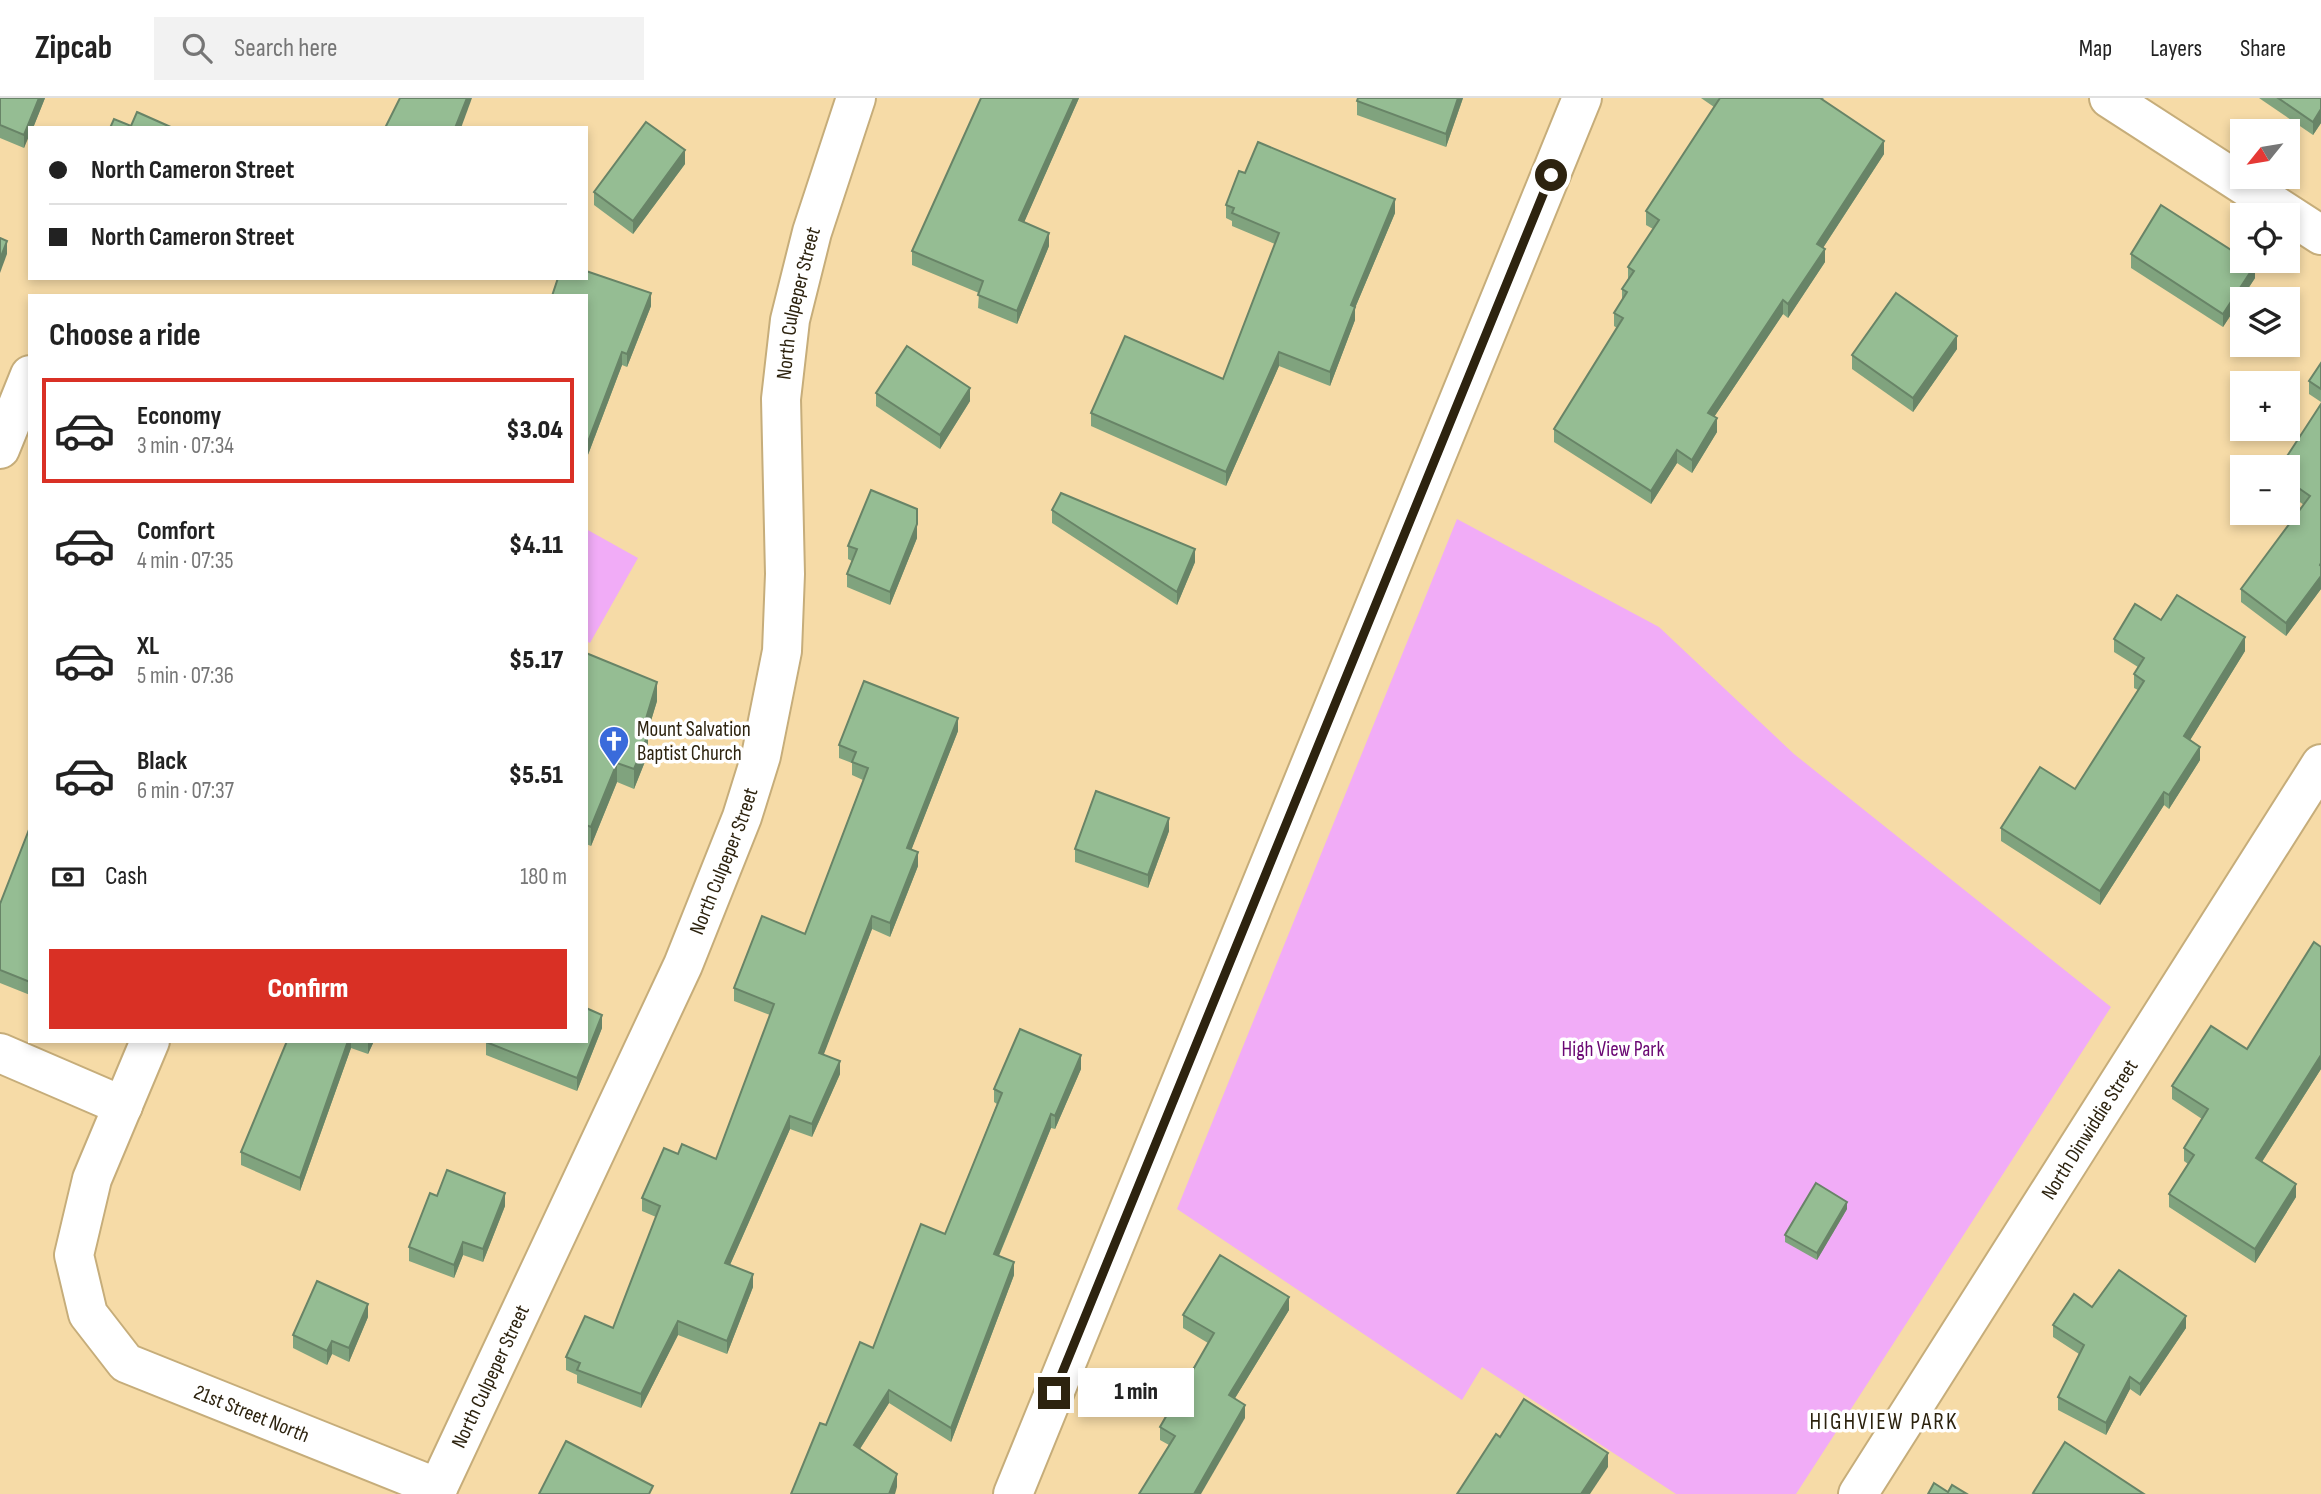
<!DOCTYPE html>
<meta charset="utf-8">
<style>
:root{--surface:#fff;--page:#f2f2f2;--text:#222;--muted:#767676;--line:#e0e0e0;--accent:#d93025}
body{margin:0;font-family:"Sofia Sans Condensed",sans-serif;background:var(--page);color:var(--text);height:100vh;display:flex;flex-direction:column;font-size:26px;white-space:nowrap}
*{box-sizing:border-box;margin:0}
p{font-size:23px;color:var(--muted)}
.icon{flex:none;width:38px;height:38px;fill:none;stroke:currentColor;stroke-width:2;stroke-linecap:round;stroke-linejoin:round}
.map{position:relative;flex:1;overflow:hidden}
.panel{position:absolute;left:28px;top:196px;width:560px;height:749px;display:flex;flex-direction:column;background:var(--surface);border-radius:0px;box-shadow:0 4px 10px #0003}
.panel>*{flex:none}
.guide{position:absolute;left:28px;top:28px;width:560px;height:154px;border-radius:0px;box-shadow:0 4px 10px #0003;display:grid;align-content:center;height:154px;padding:0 21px;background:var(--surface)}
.needle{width:46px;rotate:240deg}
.buttons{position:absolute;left:2230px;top:21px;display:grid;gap:14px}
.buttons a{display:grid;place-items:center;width:70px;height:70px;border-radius:0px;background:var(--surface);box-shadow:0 4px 10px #0003;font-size:35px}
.end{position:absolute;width:32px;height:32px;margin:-16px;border:9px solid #2d230f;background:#fff;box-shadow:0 0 0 4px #fff}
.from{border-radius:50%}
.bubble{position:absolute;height:49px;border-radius:0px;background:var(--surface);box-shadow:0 4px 10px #0003;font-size:23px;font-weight:800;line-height:49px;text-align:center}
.guide b{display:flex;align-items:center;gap:24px;height:66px;font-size:26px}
.guide b+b{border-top:2px solid var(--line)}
.guide i{width:18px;height:18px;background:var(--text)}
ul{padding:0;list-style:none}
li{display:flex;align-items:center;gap:21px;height:105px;margin:0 14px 10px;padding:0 7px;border:4px solid transparent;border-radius:0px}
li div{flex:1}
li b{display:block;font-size:26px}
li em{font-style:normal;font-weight:800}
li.on{border-color:var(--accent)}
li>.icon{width:63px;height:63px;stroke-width:1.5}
h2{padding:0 21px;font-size:32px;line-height:84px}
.pay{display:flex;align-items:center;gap:18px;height:77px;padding:0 21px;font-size:26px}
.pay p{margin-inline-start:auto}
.action{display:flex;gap:14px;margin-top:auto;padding:14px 21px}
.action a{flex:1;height:80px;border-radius:0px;background:var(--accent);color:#fff;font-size:28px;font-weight:800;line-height:80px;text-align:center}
header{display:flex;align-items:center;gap:42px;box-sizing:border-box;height:98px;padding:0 35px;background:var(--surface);border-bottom:2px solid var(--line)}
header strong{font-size:33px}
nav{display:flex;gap:38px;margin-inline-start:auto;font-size:24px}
.search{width:490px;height:63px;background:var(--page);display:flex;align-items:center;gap:18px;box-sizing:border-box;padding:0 24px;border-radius:0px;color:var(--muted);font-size:26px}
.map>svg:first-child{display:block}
.green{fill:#f1acf7}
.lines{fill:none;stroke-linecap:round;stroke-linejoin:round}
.minor-casing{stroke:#c6ad7a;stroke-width:42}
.minor{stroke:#fff;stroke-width:38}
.wall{fill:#80a37e}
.shaded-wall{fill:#688467}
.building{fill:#95bd93;stroke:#688467;stroke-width:2}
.route{stroke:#2d230f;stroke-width:9}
.labels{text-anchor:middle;stroke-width:7;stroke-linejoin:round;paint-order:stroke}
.street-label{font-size:21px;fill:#2d230f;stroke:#fff}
.poi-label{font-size:21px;fill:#2d230f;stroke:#fff;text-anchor:start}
.park-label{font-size:21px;fill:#6a0773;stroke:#fff}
.neighbourhood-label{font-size:23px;letter-spacing:2px;fill:#2d230f;stroke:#fff}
</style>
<header>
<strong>Zipcab</strong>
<div class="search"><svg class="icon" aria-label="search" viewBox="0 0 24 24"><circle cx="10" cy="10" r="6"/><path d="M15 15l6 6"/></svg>Search here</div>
<nav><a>Map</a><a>Layers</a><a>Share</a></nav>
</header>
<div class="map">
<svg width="2321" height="1396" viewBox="0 0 2321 1396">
<rect width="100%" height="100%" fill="#f6dba7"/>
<!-- green -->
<g class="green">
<polygon points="1457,421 1659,529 1794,656 2111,909 1796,1396 1676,1396 1482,1269 1462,1302 1177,1111"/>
<polygon points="586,431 638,460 590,545 586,543"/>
</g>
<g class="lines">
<!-- minor casing -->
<g class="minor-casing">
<g id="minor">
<polyline points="2109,0 2321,137"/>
<polyline points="0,351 30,277"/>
<path id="s1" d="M150,943L92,1081L74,1157L88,1216L126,1265L438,1390"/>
<polyline points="0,955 123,1008"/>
<path id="s2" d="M435,1396L683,867L742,719L761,658L782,553L785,476L781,301L790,222L812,134L856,0"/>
<polyline points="1013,1396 1582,0"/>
<path id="s3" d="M1858,1396L2321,666"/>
</g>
</g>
<!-- minor -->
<use href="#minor" class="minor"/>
</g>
<!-- wall -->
<g class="wall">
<polygon points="0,0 45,0 33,30 30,30 24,50 0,40"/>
<polygon points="981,0 1079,0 1024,124 1049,148 1017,226 978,210 979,195 912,167 912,153"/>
<polygon points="1463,0 1446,49 1357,17 1357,3"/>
<polygon points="1701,0 1824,0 1822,2 1884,56 1823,150 1825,164 1788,220 1783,216 1714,319 1717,334 1692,375 1677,365 1651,406 1554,344 1554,331 1617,230 1614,228 1614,215 1622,203 1622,191 1628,181 1628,169 1653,131 1646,127 1646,113 1714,9"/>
<polygon points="2259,0 2321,0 2321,25 2313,37"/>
<polygon points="685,66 633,136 594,107 594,94"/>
<polygon points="1245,75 1395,115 1355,210 1355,222 1330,288 1279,268 1226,388 1091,328 1091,315 1223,281 1275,146 1232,128 1232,123 1226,120 1226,107"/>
<polygon points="2131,156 2255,180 2223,229 2131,170"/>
<polygon points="586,198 651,208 627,269 622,267 586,362"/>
<polygon points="1957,251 1913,314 1852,271 1852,257"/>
<polygon points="2321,265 2321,304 2309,296 2309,283"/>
<polygon points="876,295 970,303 940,351 876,308"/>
<polygon points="2321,306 2321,491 2286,538 2241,504 2241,491 2304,407 2287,395 2287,369"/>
<polygon points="1052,412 1195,464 1177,507 1052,425"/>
<polygon points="917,440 890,507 847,489 847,476 852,463 848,461 848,448"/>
<polygon points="2161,522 2245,553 2190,642 2200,662 2169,711 2164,707 2100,807 2001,743 2001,730 2075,691 2138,592 2134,590 2134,576 2138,569 2114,554 2114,541"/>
<polygon points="586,555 657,603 647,636 648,656 634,691 617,684 591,748 586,746"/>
<polygon points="958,633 911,752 918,768 890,839 872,831 823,957 840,976 812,1039 790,1031 730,1167 753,1189 727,1256 678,1237 641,1310 577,1285 577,1277 566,1272 566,1259 613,1230 656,1119 642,1113 642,1100 678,1056 716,1061 770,917 734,903 734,890 805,836 863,682 852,677 852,665 839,660 839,647"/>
<polygon points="30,729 30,897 0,885 0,806"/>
<polygon points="1169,733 1148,790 1075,764 1075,751"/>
<polygon points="2321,849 2321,971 2262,1064 2296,1099 2255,1165 2169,1109 2169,1096 2188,1066 2184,1063 2184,1050 2202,1021 2172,1001 2172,988 2247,951"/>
<polygon points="602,930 577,993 486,957 486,944"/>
<polygon points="287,943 374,943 368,956 351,950 300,1093 241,1067 241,1054"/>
<polygon points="1081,971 1055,1031 1051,1030 999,1158 1014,1177 951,1344 889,1305 860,1351 897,1389 826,1327 945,1136 997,1006 994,1004 994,991"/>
<polygon points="437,1098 505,1108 483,1164 463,1157 454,1180 409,1163 409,1149"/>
<polygon points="1847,1111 1817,1162 1785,1144 1785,1137"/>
<polygon points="2092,1209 2186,1230 2140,1298 2130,1291 2106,1337 2058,1312 2058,1299 2079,1256 2053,1239 2053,1227"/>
<polygon points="1289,1212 1235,1300 1245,1320 1169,1347 1160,1342 1160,1329 1208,1245 1183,1230 1183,1217"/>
<polygon points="368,1219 349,1264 332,1256 327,1267 293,1250 293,1237"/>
</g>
<!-- shaded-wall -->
<g class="shaded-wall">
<polygon points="39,0 45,0 33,30 30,30 30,36 24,50 24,37"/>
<polygon points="467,0 472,0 461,30 455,30"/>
<polygon points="1074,0 1079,0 1019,136 1019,122"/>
<polygon points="1458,0 1463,0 1446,49 1446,36"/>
<polygon points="2321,11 2321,25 2313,37 2313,24"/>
<polygon points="1884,43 1884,56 1817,159 1817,146"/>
<polygon points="685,52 685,66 633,136 633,123"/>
<polygon points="1395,101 1395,115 1355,210 1355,222 1330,288 1330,274 1351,207"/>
<polygon points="1049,135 1049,148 1017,226 1017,213"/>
<polygon points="7,143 7,156 0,175 0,161"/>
<polygon points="1825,151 1825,164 1788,220 1788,206"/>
<polygon points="2255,167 2255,180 2223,229 2223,216"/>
<polygon points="651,195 651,208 627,269 627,256"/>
<polygon points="1783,202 1783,216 1708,328 1708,315"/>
<polygon points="1957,238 1957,251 1913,314 1913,300"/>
<polygon points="622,254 622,267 586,362 586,349"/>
<polygon points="1279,254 1279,268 1226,388 1226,374"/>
<polygon points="970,290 970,303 940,351 940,337"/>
<polygon points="1717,320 1717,334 1692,375 1692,362"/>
<polygon points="1677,352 1677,365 1651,406 1651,393"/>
<polygon points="917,426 917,440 890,507 890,494"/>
<polygon points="1195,451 1195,464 1177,507 1177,494"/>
<polygon points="2321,465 2321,491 2286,538 2286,525"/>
<polygon points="2245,539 2245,553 2184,652 2184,638"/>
<polygon points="657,584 657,603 643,649 648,637 648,656 634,691 634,671 642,634"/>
<polygon points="958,620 958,633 907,763 907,750"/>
<polygon points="2200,649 2200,662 2169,711 2169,697"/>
<polygon points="617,665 617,684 591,748 591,729"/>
<polygon points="2164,694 2164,707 2100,807 2100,793"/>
<polygon points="1169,720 1169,733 1148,790 1148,777"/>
<polygon points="918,754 918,768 890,839 890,825"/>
<polygon points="872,818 872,831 819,969 819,955"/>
<polygon points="602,917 602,930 577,993 577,980"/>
<polygon points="348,943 351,943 351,950 300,1093 300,1080"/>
<polygon points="368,943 374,943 368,956"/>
<polygon points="1081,957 1081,971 1055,1031 1055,1018"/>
<polygon points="2321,957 2321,971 2256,1073 2256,1060"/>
<polygon points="840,963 840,976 812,1039 812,1026"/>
<polygon points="1051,1016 1051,1030 994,1169 994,1156"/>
<polygon points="790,1018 790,1031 725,1178 725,1165"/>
<polygon points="2296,1086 2296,1099 2255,1165 2255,1151"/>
<polygon points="505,1095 505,1108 483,1164 483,1151"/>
<polygon points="1847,1104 1847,1111 1817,1162 1817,1155"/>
<polygon points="463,1144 463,1157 454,1180 454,1167"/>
<polygon points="1014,1164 1014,1177 951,1344 951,1330"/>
<polygon points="753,1176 753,1189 727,1256 727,1243"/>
<polygon points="1289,1199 1289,1212 1229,1310 1229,1297"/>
<polygon points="368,1206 368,1219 349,1264 349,1250"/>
<polygon points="2186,1218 2186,1230 2140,1298 2140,1286"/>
<polygon points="678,1223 678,1237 641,1310 641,1296"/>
<polygon points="332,1243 332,1256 327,1267 327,1253"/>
<polygon points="2130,1279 2130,1291 2106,1337 2106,1325"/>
<polygon points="889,1292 889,1305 854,1360 854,1347"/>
<polygon points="1245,1307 1245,1320 1201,1396 1194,1396"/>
<polygon points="1608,1355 1608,1369 1590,1396 1581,1396"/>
<polygon points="897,1376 897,1389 895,1396 889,1396"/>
</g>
<!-- building -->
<g class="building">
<polygon points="0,0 39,0 24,37 0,27"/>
<polygon points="400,0 467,0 455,30 385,30"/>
<polygon points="981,0 1074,0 1019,122 1049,135 1017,213 978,197 983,183 912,153"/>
<polygon points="1358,0 1458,0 1446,36 1357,3"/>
<polygon points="1720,0 1820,0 1884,43 1817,146 1825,151 1788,206 1783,202 1708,315 1717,320 1692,362 1677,352 1651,393 1554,331 1623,220 1614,215 1627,194 1622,191 1634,173 1628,169 1659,122 1646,113"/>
<polygon points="2278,0 2321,0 2321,11 2313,24"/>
<polygon points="137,14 173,30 110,30 114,21 131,28"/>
<polygon points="646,24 685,52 633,123 594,94"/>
<polygon points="1258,44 1395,101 1351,207 1355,209 1330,274 1279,254 1226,374 1091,315 1125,238 1223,281 1279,135 1232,115 1234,110 1226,107 1239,73 1245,75"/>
<polygon points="2161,107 2242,159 2242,163 2248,163 2255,167 2223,216 2131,156"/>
<polygon points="0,140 7,143 0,161"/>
<polygon points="586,173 651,195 627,256 622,254 586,349 586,198 552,198 558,180 586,180"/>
<polygon points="1896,195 1957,238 1913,300 1852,257"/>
<polygon points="907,248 970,290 940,337 876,295"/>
<polygon points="2321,265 2321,291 2309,283"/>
<polygon points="2321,306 2321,465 2320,467 2321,468 2321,478 2286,525 2241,491 2310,398 2287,382 2287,369 2280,369"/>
<polygon points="871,392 917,411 917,426 890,494 847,476 857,451 848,448"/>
<polygon points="1061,395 1195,451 1177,494 1052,412"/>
<polygon points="2177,497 2245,539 2184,638 2200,649 2169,697 2164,694 2100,793 2001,730 2040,669 2075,691 2144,583 2134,576 2144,560 2114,541 2135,506 2161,522"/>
<polygon points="586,555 657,584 642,634 648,637 634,671 617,665 591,729 586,727"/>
<polygon points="864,583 958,620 907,750 918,754 890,825 872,818 819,955 840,963 812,1026 790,1018 725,1165 753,1176 727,1243 678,1223 641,1296 577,1272 580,1265 566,1259 585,1218 613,1230 660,1108 642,1100 664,1050 678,1056 682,1046 716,1061 774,906 734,890 762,818 805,836 868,670 852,664 856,654 839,647"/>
<polygon points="1096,693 1169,720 1148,777 1075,751"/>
<polygon points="30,729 30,884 0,872 0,806"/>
<polygon points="2314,844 2321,849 2321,957 2256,1060 2296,1086 2255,1151 2169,1096 2194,1057 2184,1050 2208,1011 2172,988 2211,928 2247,951"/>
<polygon points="586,910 602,917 577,980 486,944 586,943"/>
<polygon points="1020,931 1081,957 1055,1018 1051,1016 994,1156 1014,1164 951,1330 889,1292 854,1347 897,1376 889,1396 791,1396 820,1325 826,1327 860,1244 873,1250 921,1126 945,1136 1002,995 994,991"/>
<polygon points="287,943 348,943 300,1080 241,1054"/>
<polygon points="447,1072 505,1095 483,1151 463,1144 454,1167 409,1149 430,1095 437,1098"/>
<polygon points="1816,1085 1847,1104 1817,1155 1785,1137"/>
<polygon points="1220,1157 1289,1199 1229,1297 1245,1307 1194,1396 1139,1396 1175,1338 1160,1329 1214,1235 1183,1217"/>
<polygon points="2119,1172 2186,1218 2140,1286 2130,1279 2106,1325 2058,1299 2084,1247 2053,1227 2074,1196 2092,1209"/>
<polygon points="317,1183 368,1206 349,1250 332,1243 327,1253 293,1237"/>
<polygon points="1524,1301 1608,1355 1581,1396 1457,1396 1496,1336 1500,1339"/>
<polygon points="566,1343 653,1388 649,1396 539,1396"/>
<polygon points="2065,1344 2144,1396 2035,1396 2033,1395"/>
<polygon points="1934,1385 1948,1394 1952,1387 1967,1396 1928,1396"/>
</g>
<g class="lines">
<!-- route -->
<polyline class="route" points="1054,1295 1551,77"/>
</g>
<!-- icons -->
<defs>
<g id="church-pin" transform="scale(1.575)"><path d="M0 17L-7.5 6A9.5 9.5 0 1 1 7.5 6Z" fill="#3a6bdb" stroke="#fff"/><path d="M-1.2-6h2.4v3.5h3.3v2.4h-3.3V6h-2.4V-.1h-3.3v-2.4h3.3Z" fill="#fff"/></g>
</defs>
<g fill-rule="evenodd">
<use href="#church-pin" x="614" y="643"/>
</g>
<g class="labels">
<!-- street labels -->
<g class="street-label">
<text dy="7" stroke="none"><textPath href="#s2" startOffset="1264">North Culpeper Street</textPath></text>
<text dy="7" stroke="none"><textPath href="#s2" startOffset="696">North Culpeper Street</textPath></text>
<text dy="7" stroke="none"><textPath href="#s3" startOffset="432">North Dinwiddie Street</textPath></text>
<text dy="7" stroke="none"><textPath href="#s2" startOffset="130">North Culpeper Street</textPath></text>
<text dy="7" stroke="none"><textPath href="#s1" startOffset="486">21st Street North</textPath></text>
</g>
<!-- poi labels -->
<g class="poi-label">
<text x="637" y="638">Mount Salvation<tspan x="637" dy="24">Baptist Church</tspan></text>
</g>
<!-- park labels -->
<g class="park-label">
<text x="1613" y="958">High View Park</text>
</g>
<!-- neighbourhood labels -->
<g class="neighbourhood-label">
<text x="1884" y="1331">HIGHVIEW PARK</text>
</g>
</g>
</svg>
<div class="buttons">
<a><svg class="needle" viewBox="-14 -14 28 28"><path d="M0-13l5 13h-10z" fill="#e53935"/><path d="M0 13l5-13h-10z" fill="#767676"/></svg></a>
<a><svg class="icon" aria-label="locate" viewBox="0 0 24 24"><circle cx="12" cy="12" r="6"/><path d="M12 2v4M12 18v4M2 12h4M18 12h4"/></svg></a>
<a><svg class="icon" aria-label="layers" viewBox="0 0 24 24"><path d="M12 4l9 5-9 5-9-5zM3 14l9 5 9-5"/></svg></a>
<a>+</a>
<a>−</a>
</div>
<i class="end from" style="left:1551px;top:77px"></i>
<i class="end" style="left:1054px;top:1295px"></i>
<div class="bubble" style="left:1078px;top:1270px;width:116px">1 min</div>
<div class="guide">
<b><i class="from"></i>North Cameron Street</b>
<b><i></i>North Cameron Street</b>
</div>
<section class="panel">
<h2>Choose a ride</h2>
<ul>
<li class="on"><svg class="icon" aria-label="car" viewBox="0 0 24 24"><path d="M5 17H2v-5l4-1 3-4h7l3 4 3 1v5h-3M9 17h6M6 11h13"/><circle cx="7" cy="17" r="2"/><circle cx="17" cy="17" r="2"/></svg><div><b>Economy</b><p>3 min · 07:34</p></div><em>$3.04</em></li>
<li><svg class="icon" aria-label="car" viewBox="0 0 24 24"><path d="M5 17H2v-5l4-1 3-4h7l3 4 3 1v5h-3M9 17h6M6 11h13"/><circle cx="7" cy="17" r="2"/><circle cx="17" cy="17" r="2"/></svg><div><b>Comfort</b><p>4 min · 07:35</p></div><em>$4.11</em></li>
<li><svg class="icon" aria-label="car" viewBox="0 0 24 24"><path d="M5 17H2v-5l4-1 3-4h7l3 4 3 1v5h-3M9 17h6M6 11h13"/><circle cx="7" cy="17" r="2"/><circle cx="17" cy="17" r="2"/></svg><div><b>XL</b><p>5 min · 07:36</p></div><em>$5.17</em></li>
<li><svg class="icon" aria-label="car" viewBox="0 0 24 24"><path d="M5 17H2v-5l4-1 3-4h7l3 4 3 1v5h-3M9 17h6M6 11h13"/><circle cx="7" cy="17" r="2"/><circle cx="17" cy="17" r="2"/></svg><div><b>Black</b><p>6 min · 07:37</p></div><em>$5.51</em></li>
</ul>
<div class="pay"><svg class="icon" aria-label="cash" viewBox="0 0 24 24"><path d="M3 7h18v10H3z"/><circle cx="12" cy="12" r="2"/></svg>Cash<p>180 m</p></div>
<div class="action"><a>Confirm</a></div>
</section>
</div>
